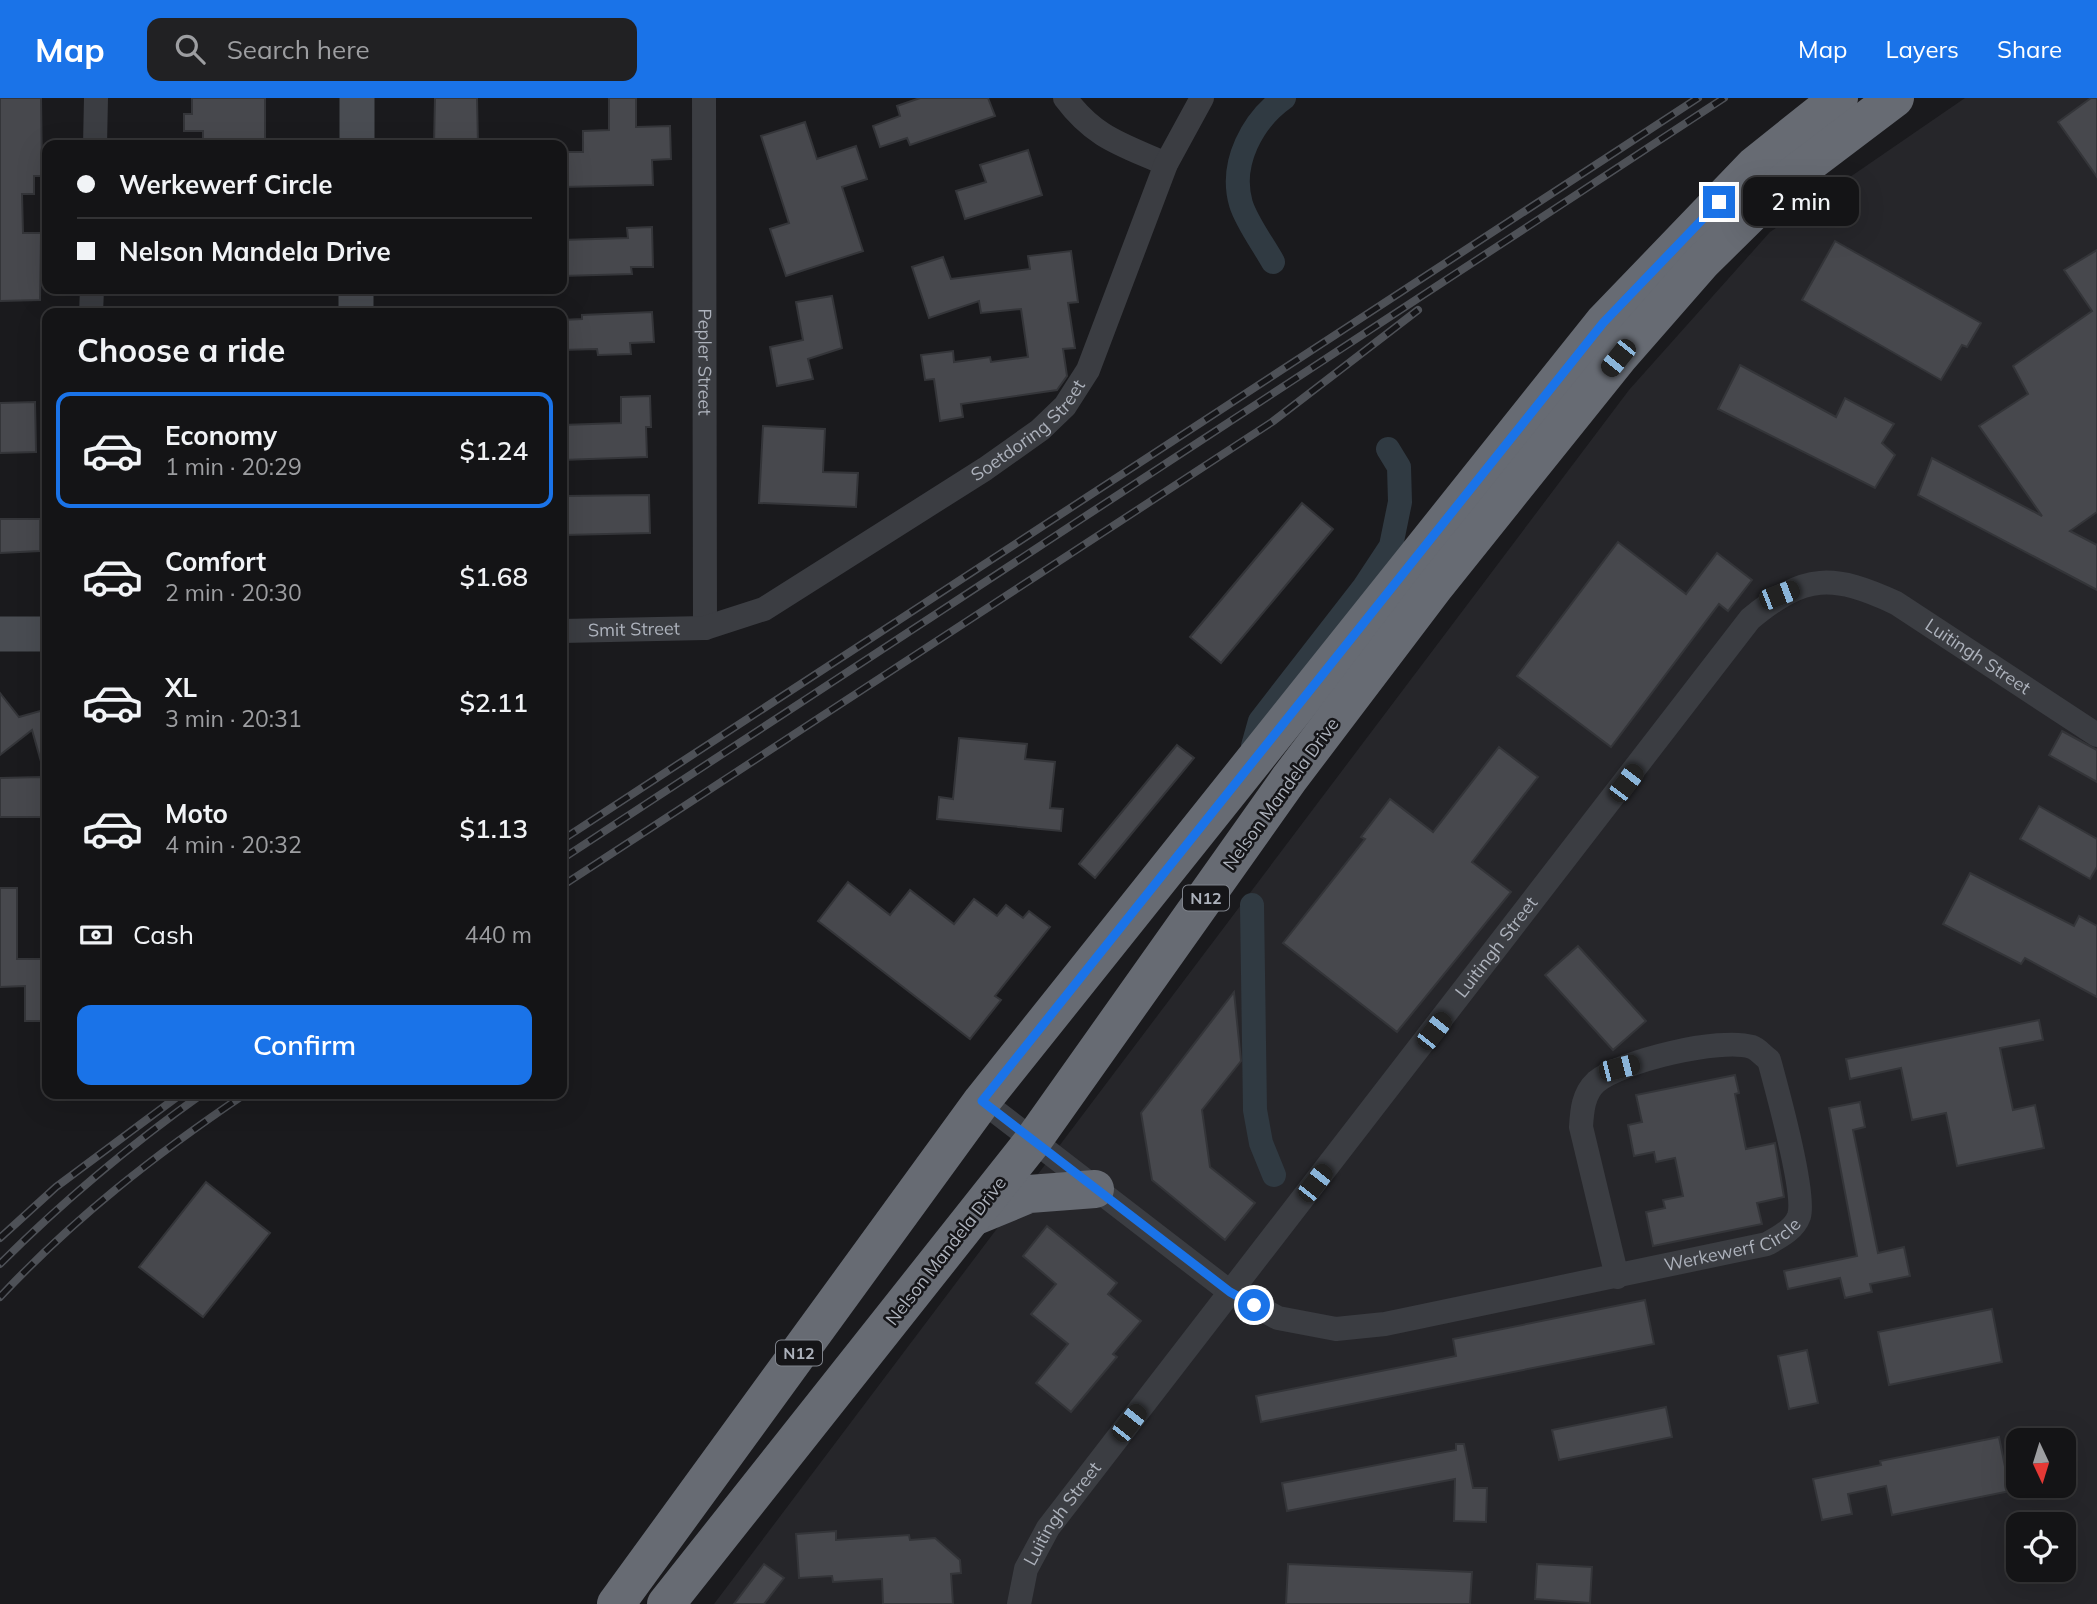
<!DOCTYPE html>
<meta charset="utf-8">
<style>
:root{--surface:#141416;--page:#212123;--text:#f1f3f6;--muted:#9d9ea1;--line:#333335;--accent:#1a73e8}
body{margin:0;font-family:Mulish,sans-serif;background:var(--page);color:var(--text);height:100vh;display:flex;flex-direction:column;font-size:26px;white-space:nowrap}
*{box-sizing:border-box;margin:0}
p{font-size:23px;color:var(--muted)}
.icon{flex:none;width:38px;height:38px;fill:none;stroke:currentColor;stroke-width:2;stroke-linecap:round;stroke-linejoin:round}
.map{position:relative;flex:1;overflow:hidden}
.side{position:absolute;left:42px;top:210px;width:525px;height:791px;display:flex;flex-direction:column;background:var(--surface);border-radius:14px;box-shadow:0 7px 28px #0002,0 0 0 2px var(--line)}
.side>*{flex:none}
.top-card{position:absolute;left:42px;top:42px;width:525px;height:154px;border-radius:14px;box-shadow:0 7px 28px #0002,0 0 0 2px var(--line);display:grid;align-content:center;height:154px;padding:0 35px;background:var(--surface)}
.needle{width:46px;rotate:176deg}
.fabs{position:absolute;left:2006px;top:1330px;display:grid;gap:14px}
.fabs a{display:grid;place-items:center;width:70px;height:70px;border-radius:14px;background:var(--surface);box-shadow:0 7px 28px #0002,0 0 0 2px var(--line);font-size:35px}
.end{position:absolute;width:32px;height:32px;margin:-16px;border:9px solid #1a73e8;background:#fff;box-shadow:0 0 0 4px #fff}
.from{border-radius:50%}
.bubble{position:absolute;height:49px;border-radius:14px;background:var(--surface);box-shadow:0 7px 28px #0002,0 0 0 2px var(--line);font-size:23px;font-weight:600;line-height:49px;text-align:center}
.car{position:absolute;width:21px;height:42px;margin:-21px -10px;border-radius:9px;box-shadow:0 0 5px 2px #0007;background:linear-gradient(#222 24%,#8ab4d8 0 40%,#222 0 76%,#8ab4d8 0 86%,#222 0)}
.top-card b{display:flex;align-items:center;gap:24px;height:66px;font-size:26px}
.top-card b+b{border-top:2px solid var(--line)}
.top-card i{width:18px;height:18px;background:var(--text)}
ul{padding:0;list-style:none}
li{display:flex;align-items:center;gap:21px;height:116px;margin:0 14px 10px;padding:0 21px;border:4px solid transparent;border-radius:14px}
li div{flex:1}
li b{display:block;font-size:26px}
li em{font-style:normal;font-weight:600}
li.current{border-color:var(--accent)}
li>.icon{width:63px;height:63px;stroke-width:1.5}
h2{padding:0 35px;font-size:32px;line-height:84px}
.pay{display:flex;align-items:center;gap:18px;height:77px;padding:0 35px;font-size:26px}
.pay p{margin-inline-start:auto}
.cta{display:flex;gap:14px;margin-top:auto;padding:14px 35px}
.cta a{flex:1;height:80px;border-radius:14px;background:var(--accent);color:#fff;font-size:28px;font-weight:600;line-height:80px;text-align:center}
header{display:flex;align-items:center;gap:42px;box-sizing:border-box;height:98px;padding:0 35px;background:var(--accent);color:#fff}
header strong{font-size:33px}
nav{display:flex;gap:38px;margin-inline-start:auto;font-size:24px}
.search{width:490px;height:63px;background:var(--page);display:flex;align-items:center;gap:18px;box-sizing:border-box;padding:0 24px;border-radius:14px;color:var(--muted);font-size:26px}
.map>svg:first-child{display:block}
.built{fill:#26262a;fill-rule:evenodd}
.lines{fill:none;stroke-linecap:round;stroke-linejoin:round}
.canal{stroke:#303a42;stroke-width:24}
.building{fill:#47484d;stroke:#343539;stroke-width:2}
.street{stroke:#3b3d42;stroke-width:24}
.secondary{stroke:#494c52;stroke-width:35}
.highway{stroke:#676b73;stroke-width:38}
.rail-casing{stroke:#4e5157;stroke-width:8}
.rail{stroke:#151518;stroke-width:5;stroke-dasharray:16;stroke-linecap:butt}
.route{stroke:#1a73e8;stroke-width:9}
.labels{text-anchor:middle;stroke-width:5;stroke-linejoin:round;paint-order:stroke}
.shield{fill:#151518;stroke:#7f838b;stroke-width:2}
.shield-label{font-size:16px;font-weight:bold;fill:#adb2bc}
.street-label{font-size:18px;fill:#adb2bc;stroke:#151518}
</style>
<header>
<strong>Map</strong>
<div class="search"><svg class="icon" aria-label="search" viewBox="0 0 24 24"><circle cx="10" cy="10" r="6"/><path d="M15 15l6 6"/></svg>Search here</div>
<nav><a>Map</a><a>Layers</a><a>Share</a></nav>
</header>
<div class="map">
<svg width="2097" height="1506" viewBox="0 0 2097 1506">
<rect width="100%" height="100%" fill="#1a1a1d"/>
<!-- built -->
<path class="built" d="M1965,0H2097V1506H714L1629,292L1770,134ZM2018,1342H2063V1388H2018ZM2018,1426H2063V1472H2018Z"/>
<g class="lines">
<!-- canal -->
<g class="canal">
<path d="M1273,164C1263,146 1247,125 1241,106C1229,65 1253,22 1284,0"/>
<polyline points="1253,648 1260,623 1364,489 1391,448 1400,404 1399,369 1388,351"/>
<polyline points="1252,807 1255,1012 1261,1045 1274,1077"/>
</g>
</g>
<!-- building -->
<g class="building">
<polygon points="0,0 41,0 42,78 34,78 34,96 22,96 23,135 41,135 40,202 0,203"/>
<polygon points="192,0 265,0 265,45 203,44 203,33 184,33 184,16 192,16"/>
<polygon points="435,0 477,0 478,47 434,47"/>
<polygon points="609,0 636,0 636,29 670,28 671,61 652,62 653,87 562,89 562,54 583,54 583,33 609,32"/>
<polygon points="920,0 988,0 995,18 910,47 907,40 880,49 873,28 900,18 897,8"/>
<polygon points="2091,0 2097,0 2097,79 2058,24"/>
<polygon points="805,24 817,61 856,48 867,81 842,89 863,153 786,178 770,131 789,125 761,38"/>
<polygon points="1028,52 1042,97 965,121 956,93 986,84 980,67"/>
<polygon points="652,129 653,169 631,169 632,176 562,178 562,142 628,140 627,130"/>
<polygon points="1835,143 1981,225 1967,249 1962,247 1941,282 1802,202"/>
<polygon points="2097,152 2097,414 2070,433 2097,447 2097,492 1918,397 1932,360 2042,418 1979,328 2028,296 2013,268 2092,213 2064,172"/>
<polygon points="1071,153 1078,204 1068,205 1075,250 1063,251 1067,278 1057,292 961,306 963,319 940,323 934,281 925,282 921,257 953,253 954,264 990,259 991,264 1028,259 1021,211 981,215 979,203 929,220 912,169 943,159 951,181 1030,171 1028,158"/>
<polygon points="832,198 842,250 808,261 813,281 777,288 770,249 803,242 796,204"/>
<polygon points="652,214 654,244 630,245 631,256 598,257 597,251 562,252 562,222 582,221 582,217"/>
<polygon points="1740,267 1836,319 1845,300 1894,326 1882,345 1895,357 1875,390 1718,311"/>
<polygon points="650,298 651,329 646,329 647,359 562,362 562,327 621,325 621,299"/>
<polygon points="35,304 36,354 0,355 0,305"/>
<polygon points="763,328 825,331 823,374 858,375 856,409 759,405"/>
<polygon points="649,397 650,435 564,437 564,398"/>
<polygon points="1302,405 1333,431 1221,565 1190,539"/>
<polygon points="0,421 40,421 40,453 0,455"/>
<polygon points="1618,444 1686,496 1717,455 1752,482 1728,513 1719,506 1611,649 1517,578"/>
<polygon points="0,595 19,619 47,611 47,666 42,667 32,632 0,657"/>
<polygon points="2062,633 2097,652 2097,684 2049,657"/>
<polygon points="959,640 1027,646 1025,661 1055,664 1050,710 1063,711 1061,733 937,721 939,699 953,701"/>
<polygon points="1177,647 1194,660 1095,780 1079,766"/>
<polygon points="1499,649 1538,679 1472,764 1511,794 1397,934 1283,845 1365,741 1361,739 1390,701 1433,734"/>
<polygon points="41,679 41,719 0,719 0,680"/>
<polygon points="2039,708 2097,741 2097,769 2090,781 2020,741"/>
<polygon points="1970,775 2074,828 2079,818 2097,828 2097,899 2025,860 2021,866 1943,826"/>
<polygon points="848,784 890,817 910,792 954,826 974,801 997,818 1006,807 1023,820 1029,813 1050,829 995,898 1001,902 970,941 818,823"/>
<polygon points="0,790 17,790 17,861 47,861 47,923 25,923 25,888 0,889"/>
<polygon points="1578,848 1646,923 1613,952 1545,877"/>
<polygon points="1234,894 1241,963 1202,1012 1210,1069 1255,1105 1225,1142 1152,1082 1141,1015"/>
<polygon points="2039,922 2043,942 2000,950 2013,1012 2035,1007 2044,1050 1957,1068 1946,1015 1912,1022 1901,970 1850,981 1846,961"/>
<polygon points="1735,977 1739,995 1735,996 1746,1051 1775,1045 1784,1099 1757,1105 1762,1126 1653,1148 1646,1114 1665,1110 1663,1102 1683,1098 1675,1060 1656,1064 1654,1054 1634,1058 1628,1027 1642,1024 1636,997"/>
<polygon points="1860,1004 1865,1029 1853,1032 1878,1155 1904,1149 1910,1178 1870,1186 1872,1194 1845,1200 1840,1180 1788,1191 1784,1173 1857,1158 1829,1010"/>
<polygon points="206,1084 270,1135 203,1219 139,1169"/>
<polygon points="1047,1128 1117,1185 1108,1196 1141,1223 1113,1256 1117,1259 1071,1314 1036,1285 1068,1246 1031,1216 1056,1186 1023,1158"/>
<polygon points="1645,1202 1654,1246 1261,1324 1256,1298 1456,1258 1453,1241"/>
<polygon points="1992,1211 2002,1264 1889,1287 1878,1234"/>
<polygon points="1807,1252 1818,1305 1789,1311 1778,1258"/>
<polygon points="1666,1309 1672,1339 1559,1362 1552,1332"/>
<polygon points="1999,1339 2010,1393 1892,1417 1886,1388 1848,1396 1852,1416 1822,1422 1813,1381 1881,1367 1880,1363"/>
<polygon points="1456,1346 1464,1346 1473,1390 1487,1390 1486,1424 1454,1423 1455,1381 1287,1413 1282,1385 1456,1352"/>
<polygon points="836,1433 836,1442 909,1437 910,1442 935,1440 960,1462 961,1475 951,1476 953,1506 883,1506 882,1481 833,1484 832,1478 799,1480 796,1436"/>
<polygon points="764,1466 784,1480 764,1506 734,1506"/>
<polygon points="1288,1466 1472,1474 1470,1506 1286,1506"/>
<polygon points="1537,1466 1592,1469 1590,1505 1535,1501"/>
</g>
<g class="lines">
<!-- street -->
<g class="street">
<path id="s1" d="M704,0L705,530"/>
<path d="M1065,0C1095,40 1121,46 1166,66"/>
<polyline points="95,47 96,0"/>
<polyline points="91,215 92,191"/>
<path id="s2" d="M562,533L705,530L764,511L985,371L1040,332L1065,308L1088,272L1166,66L1202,0"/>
<path id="s3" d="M982,1003L1230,1194L1278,1220L1336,1231L1385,1226L1767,1146C1779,1139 1794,1132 1799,1118C1806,1096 1776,988 1769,962C1763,958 1758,951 1752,949C1720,939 1621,963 1596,984C1583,996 1582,1013 1581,1029L1617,1179"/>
<path id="s4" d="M1019,1506L1026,1471L1048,1430L1750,521C1805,475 1833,476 1896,505L2097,637"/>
</g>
<!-- secondary -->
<g class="secondary">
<polyline points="357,47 357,0"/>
<polyline points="356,215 356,191"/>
<polyline points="0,536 47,536"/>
</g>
<!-- highway -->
<g class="highway">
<polyline points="976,1118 1029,1096 1095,1091"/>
<polyline points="616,1506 982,1003 1603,225 1755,67 1839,0"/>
<polyline points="666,1506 1032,1044 1289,681 1436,487 1618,260 1702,164 1780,87 1895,0"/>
</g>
<!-- rail casing -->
<g class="rail-casing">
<g id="rail">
<polyline points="562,742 1698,0"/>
<polyline points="562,761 1724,0"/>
<polyline points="562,788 1272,324 1418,212"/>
<polyline points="0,1140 56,1089 181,996"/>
<path d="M0,1166C63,1103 129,1048 202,996"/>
<path d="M0,1199C74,1120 156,1056 245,996"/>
</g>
</g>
<!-- rail -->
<use href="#rail" class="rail"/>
</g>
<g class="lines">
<!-- route -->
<polyline class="route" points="1254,1207 1230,1194 982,1003 1603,225 1719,104"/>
</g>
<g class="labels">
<!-- shield labels -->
<g class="shield">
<rect x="1183" y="787.5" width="46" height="25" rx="5"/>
<rect x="776" y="1242.5" width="46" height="25" rx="5"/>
</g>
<g class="shield-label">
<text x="1206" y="806">N12</text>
<text x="799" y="1261">N12</text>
</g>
<!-- street labels -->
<g class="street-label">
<text dy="6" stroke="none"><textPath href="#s1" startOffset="264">Pepler Street</textPath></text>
<text dy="6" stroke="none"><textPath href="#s2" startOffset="525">Soetdoring Street</textPath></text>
<text dy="6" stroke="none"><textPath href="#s2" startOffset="72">Smit Street</textPath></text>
<text dy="6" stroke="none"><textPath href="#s4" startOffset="1488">Luitingh Street</textPath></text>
<text transform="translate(1281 696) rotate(-54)" y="6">Nelson Mandela Drive</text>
<text dy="6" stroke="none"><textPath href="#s4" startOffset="816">Luitingh Street</textPath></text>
<text dy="6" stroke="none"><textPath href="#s3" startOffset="833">Werkewerf Circle</textPath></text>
<text transform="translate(946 1153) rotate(-52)" y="6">Nelson Mandela Drive</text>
<text dy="6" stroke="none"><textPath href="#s4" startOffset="102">Luitingh Street</textPath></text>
</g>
</g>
</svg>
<div class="fabs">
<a><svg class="needle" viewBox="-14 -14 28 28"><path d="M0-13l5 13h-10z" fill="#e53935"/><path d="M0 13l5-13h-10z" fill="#9d9ea1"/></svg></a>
<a><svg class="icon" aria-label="locate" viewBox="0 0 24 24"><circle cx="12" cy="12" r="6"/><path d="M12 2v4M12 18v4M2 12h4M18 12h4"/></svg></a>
</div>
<i class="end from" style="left:1254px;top:1207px"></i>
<i class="end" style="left:1719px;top:104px"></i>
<div class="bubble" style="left:1743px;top:79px;width:116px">2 min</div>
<i class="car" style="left:1618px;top:260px;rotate:219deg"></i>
<i class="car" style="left:1779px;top:497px;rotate:69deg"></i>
<i class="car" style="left:1626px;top:685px;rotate:37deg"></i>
<i class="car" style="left:1434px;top:933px;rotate:38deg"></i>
<i class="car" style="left:1619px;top:970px;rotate:76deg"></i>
<i class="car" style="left:1315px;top:1085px;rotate:38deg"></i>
<i class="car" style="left:1129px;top:1325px;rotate:38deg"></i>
<div class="top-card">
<b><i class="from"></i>Werkewerf Circle</b>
<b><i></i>Nelson Mandela Drive</b>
</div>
<section class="side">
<h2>Choose a ride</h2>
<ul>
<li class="current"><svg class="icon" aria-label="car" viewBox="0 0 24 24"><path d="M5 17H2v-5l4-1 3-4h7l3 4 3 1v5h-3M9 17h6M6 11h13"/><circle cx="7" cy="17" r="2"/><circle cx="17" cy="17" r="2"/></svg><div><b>Economy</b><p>1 min · 20:29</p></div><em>$1.24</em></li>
<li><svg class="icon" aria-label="car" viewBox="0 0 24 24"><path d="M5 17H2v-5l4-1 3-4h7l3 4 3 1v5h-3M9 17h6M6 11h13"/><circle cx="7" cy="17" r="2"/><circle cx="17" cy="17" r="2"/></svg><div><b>Comfort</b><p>2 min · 20:30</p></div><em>$1.68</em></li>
<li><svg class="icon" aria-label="car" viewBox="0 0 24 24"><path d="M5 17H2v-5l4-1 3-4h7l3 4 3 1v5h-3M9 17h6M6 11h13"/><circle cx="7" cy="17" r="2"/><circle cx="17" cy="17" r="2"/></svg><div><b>XL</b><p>3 min · 20:31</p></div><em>$2.11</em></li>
<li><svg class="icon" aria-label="car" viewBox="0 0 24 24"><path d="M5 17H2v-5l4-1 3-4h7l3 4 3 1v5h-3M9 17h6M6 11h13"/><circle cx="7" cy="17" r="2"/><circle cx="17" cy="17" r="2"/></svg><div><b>Moto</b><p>4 min · 20:32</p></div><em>$1.13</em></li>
</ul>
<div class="pay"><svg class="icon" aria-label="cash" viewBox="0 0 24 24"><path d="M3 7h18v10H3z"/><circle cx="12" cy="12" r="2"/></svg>Cash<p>440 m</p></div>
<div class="cta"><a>Confirm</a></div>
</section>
</div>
